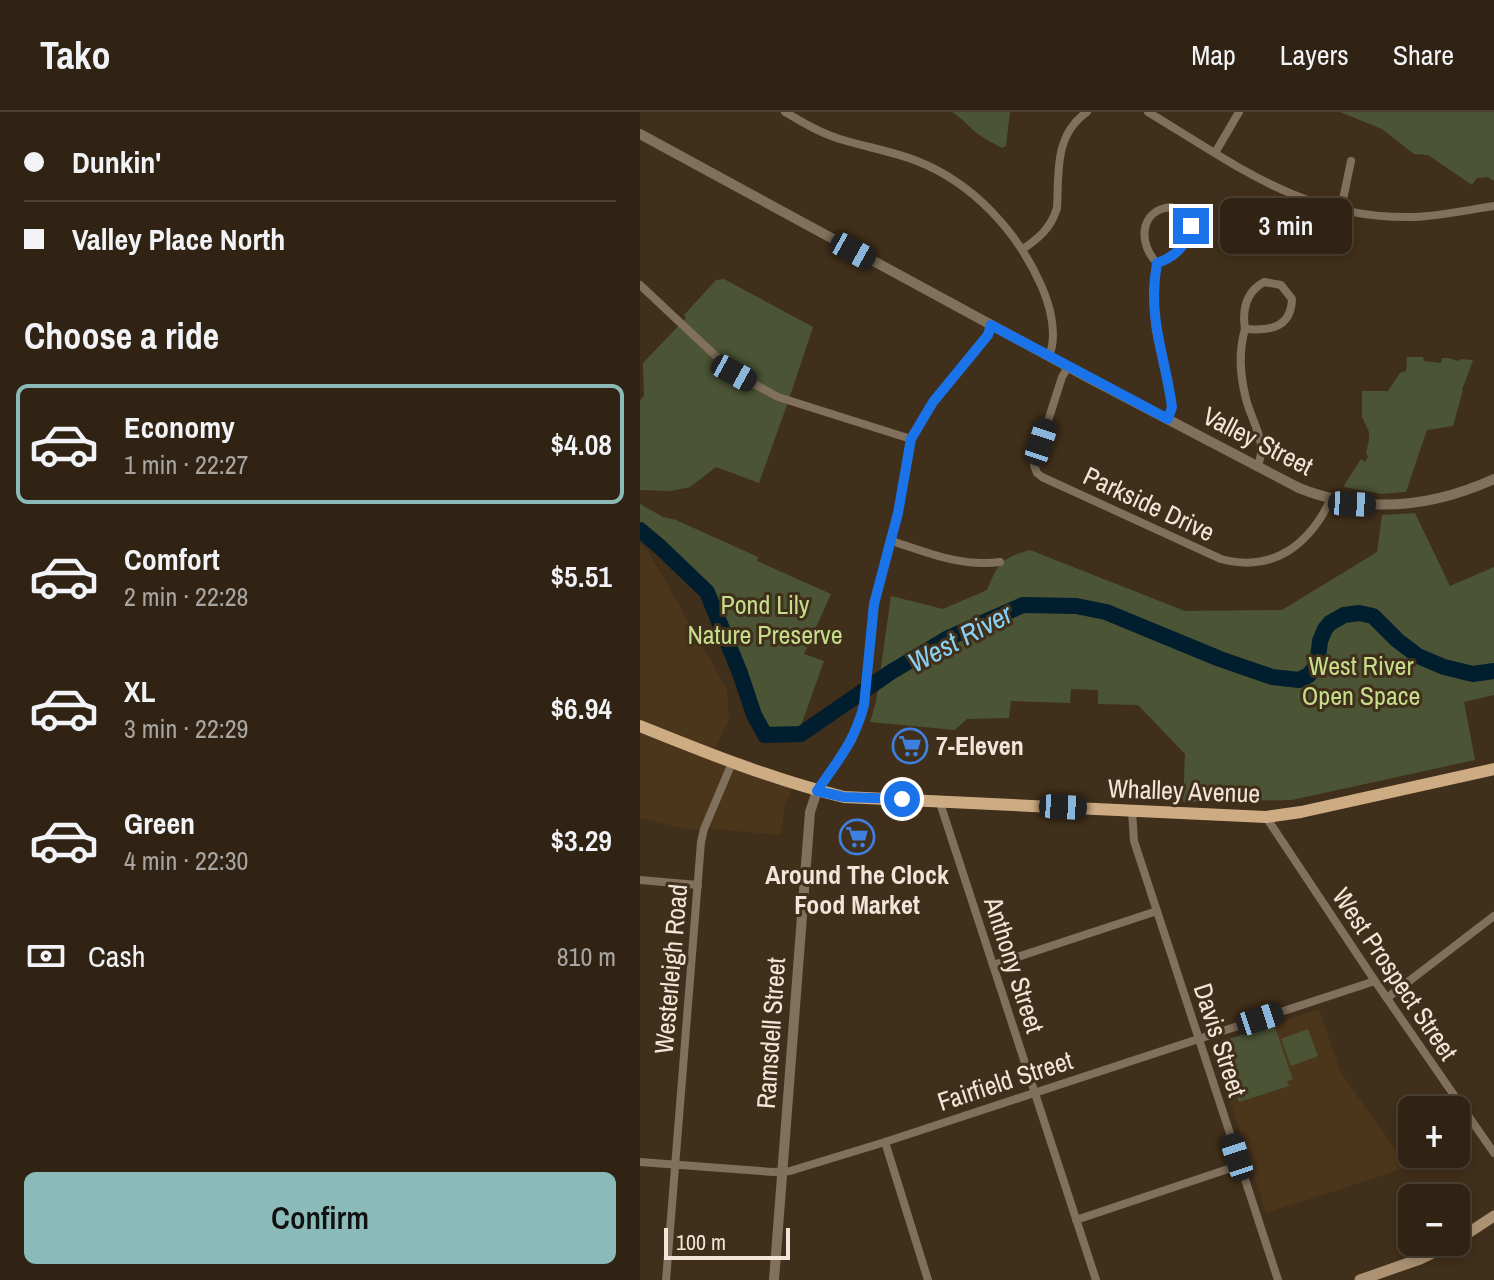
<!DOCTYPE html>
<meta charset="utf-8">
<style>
:root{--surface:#302314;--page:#3c2f22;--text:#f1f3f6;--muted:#a8a4a0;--line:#4b4034;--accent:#8bbbb9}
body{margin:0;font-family:"Archivo Narrow",sans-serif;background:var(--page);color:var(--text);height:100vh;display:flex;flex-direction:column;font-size:30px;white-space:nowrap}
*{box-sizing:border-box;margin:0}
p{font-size:26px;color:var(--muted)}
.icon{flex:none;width:44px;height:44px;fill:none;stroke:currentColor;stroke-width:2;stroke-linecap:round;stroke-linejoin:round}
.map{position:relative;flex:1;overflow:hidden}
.sheet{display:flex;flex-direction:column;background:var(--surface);width:640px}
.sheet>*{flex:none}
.hud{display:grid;align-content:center;height:176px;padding:0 24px;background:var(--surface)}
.controls{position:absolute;left:758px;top:984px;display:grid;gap:16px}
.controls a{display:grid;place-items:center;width:72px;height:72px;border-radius:12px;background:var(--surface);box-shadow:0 4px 12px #0003,0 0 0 2px var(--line);font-size:40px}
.scale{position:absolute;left:24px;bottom:20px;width:126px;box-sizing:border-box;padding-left:8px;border:4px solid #f1e6d9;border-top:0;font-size:22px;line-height:28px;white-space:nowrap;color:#f1e6d9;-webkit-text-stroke:6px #402f1a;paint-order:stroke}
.end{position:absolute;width:36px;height:36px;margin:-18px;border:10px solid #1a73e8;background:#fff;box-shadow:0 0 0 4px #fff}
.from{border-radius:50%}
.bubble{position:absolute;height:56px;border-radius:12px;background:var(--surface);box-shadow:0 4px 12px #0003,0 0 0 2px var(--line);font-size:26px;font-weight:600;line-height:56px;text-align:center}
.car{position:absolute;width:24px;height:48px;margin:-24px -12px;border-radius:10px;box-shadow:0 0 6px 2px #0007;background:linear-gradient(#222 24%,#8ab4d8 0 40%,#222 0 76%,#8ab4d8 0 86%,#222 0)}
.hud b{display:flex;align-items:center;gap:28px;height:76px;font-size:30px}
.hud b+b{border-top:2px solid var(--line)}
.hud i{width:20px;height:20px;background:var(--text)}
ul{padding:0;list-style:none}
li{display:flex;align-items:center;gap:24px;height:120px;margin:0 16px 12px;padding:0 8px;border:4px solid transparent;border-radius:12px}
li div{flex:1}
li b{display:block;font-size:30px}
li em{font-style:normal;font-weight:600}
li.active{border-color:var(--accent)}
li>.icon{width:72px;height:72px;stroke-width:1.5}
h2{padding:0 24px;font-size:36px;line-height:96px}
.pay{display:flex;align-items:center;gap:20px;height:88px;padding:0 24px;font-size:30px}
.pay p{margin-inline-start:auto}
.cta{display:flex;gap:16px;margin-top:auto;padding:16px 24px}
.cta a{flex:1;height:92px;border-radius:12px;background:var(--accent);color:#111;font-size:32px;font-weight:600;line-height:92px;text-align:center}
header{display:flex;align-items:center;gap:48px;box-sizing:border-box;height:112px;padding:0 40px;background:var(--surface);border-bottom:2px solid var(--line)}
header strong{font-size:38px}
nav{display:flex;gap:44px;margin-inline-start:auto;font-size:28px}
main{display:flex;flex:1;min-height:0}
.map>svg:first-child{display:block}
.built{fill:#4c361b}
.green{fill:#4b5435}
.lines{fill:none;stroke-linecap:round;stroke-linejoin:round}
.river{stroke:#001e2d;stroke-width:16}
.minor{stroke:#80705c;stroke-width:8}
.tertiary{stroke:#80705c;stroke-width:10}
.secondary{stroke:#ac9272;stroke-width:11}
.primary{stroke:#ceac83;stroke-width:12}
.route{stroke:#1a73e8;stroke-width:10}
.labels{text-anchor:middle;stroke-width:6;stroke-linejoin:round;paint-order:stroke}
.street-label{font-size:26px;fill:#f1e6d9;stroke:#402f1a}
.park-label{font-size:26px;fill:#c5de8b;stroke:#402f1a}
.poi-label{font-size:26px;font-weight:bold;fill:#f1e6d9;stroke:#402f1a;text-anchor:start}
.water-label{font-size:28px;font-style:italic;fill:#89d0f5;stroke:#402f1a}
</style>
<header>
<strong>Tako</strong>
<nav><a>Map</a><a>Layers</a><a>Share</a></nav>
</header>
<main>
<section class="sheet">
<div class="hud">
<b><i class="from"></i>Dunkin'</b>
<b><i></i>Valley Place North</b>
</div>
<h2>Choose a ride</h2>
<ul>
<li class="active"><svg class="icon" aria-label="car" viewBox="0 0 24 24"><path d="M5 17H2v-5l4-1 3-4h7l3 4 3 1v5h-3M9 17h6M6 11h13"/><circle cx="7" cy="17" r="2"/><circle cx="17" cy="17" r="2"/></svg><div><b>Economy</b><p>1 min · 22:27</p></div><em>$4.08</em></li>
<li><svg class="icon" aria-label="car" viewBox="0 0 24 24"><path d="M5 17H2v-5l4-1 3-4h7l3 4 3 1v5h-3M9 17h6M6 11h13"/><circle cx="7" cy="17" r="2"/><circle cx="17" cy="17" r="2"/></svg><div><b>Comfort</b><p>2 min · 22:28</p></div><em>$5.51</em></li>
<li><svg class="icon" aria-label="car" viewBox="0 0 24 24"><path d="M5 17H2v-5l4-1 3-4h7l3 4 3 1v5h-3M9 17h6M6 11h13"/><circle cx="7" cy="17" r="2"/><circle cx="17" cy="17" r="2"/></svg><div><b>XL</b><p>3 min · 22:29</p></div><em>$6.94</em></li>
<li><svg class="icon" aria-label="car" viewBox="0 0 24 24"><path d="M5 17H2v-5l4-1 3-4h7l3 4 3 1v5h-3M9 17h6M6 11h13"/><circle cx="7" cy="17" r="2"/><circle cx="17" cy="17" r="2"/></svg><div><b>Green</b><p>4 min · 22:30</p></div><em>$3.29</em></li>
</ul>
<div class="pay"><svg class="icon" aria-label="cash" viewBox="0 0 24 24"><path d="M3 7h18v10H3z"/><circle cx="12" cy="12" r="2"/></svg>Cash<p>810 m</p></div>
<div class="cta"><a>Confirm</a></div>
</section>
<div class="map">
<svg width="854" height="1168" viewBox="0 0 854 1168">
<rect width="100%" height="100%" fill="#402f1a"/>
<!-- built -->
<g class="built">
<polygon points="0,432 7,437 87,577 89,608 72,641 153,674 145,693 141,723 72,717 50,718 0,706"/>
<polygon points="679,897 701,961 768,1055 626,1101 572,933"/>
</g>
<!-- green -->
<g class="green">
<path d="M312,0H370L366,34L362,36C354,32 345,27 338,22C328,15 324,7 312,0Z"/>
<polygon points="700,0 854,0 854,69 848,65 837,66 832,73 788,43 774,42 742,17"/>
<polygon points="84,167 173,215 146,296 119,371 76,355 50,375 31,379 0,378 0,289 4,283 3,251 46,206 44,203 76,168"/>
<polygon points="767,245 783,245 784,249 801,251 802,246 809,246 818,249 821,247 833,248 822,278 823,278 813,314 787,318 766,380 742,382 703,375 721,347 725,350 728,345 726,340 729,329 729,320 722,305 722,279 748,279 760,261 766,259"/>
<path d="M0,392L23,405L36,408L118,445L117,449L191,482L164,542L184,549L158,622C136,623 124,618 112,599L62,486L27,445L0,422Z"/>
<path d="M775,401L810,474L854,455V583L824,590L835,648L652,688L543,690L545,642L498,593L458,592V578L431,577L430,591L371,589L369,606L327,607L315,618L230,610L236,590L251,484L303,497L347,478C358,451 362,446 390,438L545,499L642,498L737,440L742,403Z"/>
<polygon points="634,912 653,968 647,969 649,974 599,990 588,960 577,950 574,937 580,930"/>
<polygon points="668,917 678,944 651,954 641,927"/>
</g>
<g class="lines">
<!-- river -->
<polyline class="river" points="0,418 19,434 67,480 100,561 114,603 125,623 161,622 251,560 308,526 383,493 436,494 466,500 580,547 632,565 659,568 669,563 675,555 678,546 680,529 685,517 690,511 704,503 719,501 733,504 757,528 778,544 804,555 833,562 854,559"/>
<!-- minor -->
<g class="minor">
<path d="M145,0C162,10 180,21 200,27C225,35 252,39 277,49C333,71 377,119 401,173C410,193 418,223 409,244"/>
<path d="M508,0C596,53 665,108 774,105C801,104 827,98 854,94"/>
<polyline points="575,41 599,0"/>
<path d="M531,95C570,107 543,144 517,151C498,132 499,98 531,95Z"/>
<polyline points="701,97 711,49"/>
<path d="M383,137C399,126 411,116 417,96C419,60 414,23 447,0"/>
<polyline points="517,151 513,178 514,196 516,219 532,291 528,307"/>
<path d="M624,170L641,173L652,187C651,216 630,219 605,217C602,197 606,180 624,170Z"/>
<polyline points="0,173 94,261 138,285 271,327"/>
<path d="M605,217C598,241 600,263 606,287C612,311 629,331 617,355"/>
<path d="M428,255L422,265L394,353L397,361L402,365L581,447C633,461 669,433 691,387"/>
<path d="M252,429C288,441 321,455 360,450"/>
<polyline points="177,679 212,628 224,593 234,492 258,401 271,327 293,290 348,223 351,213"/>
<polyline points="299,688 456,1168"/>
<polyline points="492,699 494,729 638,1168"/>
<polyline points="626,705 735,869 854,1041"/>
<polyline points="0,768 58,773"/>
<polyline points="353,853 517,799"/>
<polyline points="747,886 854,804"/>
<polyline points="245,1030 288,1168"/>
<polyline points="0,1050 133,1060 150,1059 245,1030 735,869"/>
<polyline points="436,1108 600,1053"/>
<polyline points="26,1168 61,730 64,717 92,651"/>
</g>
<!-- tertiary -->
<g class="tertiary">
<path d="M0,22L447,265L659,376C724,402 790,396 854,367"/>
<polyline points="134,1168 170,700 177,679"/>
</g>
<!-- secondary -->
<g class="secondary">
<polyline points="816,1129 854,1104"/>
<polyline points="720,1168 780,1147 815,1130"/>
</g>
<!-- primary -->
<path class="primary" d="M0,614C67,641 134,668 204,685L626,705L661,700L854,657"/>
</g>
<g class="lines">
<!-- route -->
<path class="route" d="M262,687L204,685L177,679C198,648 214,631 224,593L234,492L258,401L271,327L293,290L348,223L351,213L528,307L532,295C525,243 507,206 517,151C534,146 549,131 551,114"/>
</g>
<!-- icons -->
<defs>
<g id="supermarket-ring" transform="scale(1.8)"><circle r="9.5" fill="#402f1a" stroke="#3f7fe0" stroke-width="1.5"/><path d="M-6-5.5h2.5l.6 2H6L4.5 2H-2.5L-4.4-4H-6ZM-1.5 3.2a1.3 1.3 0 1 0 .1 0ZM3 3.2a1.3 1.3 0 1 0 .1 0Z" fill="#3f7fe0"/></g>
</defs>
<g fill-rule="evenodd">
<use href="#supermarket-ring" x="270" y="634"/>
<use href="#supermarket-ring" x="217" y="725"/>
</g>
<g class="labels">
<!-- street labels -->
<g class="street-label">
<text transform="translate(618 329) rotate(27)" y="9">Valley Street</text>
<text transform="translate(509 392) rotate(25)" y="9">Parkside Drive</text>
<text transform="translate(544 679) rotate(2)" y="9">Whalley Avenue</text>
<text transform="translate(374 853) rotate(72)" y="9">Anthony Street</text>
<text transform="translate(31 857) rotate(-85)" y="9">Westerleigh Road</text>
<text transform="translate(755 862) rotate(56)" y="9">West Prospect Street</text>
<text transform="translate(131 921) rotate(-86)" y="9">Ramsdell Street</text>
<text transform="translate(580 928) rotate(72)" y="9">Davis Street</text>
<text transform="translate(365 969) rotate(-18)" y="9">Fairfield Street</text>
</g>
<!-- park labels -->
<g class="park-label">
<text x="125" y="502">Pond Lily<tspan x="125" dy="30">Nature Preserve</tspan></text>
<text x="721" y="563">West River<tspan x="721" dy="30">Open Space</tspan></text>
</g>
<!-- poi labels -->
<g class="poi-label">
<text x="296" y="643">7-Eleven</text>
<text x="217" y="772" text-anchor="middle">Around The Clock<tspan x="217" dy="30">Food Market</tspan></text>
</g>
<!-- water labels -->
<g class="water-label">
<text transform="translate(320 526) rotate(-28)" y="10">West River</text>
</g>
</g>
</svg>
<div class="controls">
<a>+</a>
<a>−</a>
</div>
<div class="scale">100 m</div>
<i class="end from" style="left:262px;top:687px"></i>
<i class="end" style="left:551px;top:114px"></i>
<div class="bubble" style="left:580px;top:86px;width:132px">3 min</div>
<i class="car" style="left:213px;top:139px;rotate:119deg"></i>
<i class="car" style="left:94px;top:261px;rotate:119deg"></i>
<i class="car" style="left:401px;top:330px;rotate:18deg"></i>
<i class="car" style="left:712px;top:392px;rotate:93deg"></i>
<i class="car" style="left:423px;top:695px;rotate:93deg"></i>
<i class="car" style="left:620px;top:907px;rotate:72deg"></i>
<i class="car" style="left:597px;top:1045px;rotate:342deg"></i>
</div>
</main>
